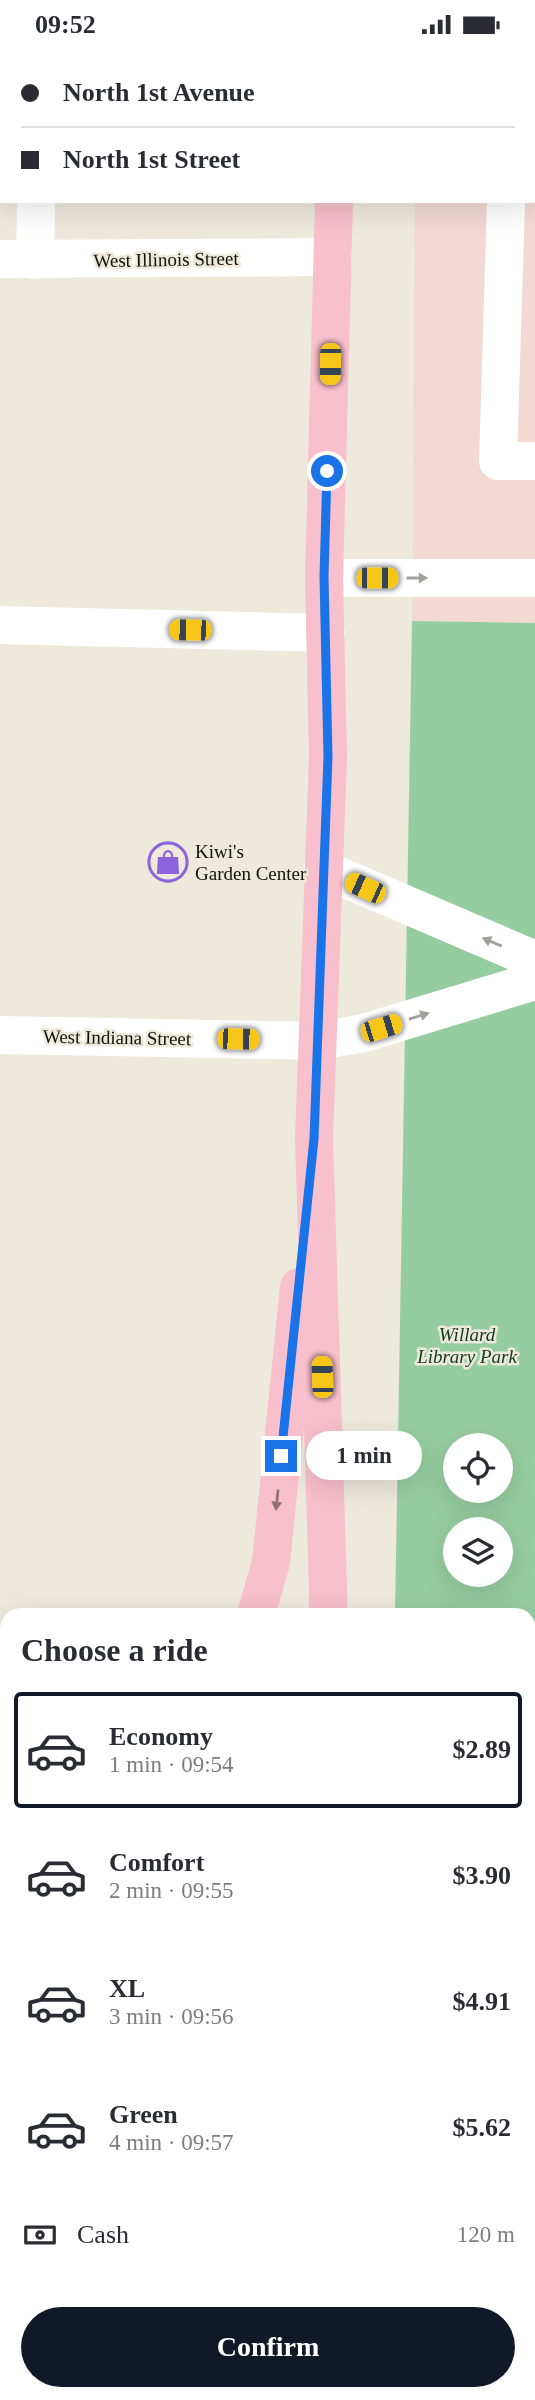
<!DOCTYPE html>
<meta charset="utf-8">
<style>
:root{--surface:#fff;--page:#f7f7f7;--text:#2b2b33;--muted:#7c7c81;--line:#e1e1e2;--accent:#111827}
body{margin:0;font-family:Georgia,serif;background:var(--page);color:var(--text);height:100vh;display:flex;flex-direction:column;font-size:26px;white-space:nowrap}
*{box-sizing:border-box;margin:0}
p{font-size:23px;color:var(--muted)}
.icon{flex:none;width:38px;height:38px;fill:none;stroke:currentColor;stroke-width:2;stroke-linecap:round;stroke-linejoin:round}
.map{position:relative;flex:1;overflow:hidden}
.panel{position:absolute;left:0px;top:1559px;width:536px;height:793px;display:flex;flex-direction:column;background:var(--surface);border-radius:21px 21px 0 0;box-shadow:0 7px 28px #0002}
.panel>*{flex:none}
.banner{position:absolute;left:0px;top:0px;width:536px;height:154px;box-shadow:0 7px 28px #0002;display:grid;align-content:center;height:154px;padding:0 21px;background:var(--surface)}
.tools{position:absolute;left:443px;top:1384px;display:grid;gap:14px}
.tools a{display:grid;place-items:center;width:70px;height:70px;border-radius:50%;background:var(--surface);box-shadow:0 7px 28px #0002;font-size:35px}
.end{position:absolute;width:32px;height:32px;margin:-16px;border:9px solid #1a73e8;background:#fff;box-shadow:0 0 0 4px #fff}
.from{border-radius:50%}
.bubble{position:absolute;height:49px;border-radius:24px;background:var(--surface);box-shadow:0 7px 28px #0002;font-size:23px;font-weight:800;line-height:49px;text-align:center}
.car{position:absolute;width:21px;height:42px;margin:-21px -10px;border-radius:9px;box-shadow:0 0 5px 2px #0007;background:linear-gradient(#f5c518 24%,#345 0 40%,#f5c518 0 76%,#345 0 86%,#f5c518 0)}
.banner b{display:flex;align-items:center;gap:24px;height:66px;font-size:26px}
.banner b+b{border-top:2px solid var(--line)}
.banner i{width:18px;height:18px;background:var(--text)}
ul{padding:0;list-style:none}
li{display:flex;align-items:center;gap:21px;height:116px;margin:0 14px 10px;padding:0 7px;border:4px solid transparent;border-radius:7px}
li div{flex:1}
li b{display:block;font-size:26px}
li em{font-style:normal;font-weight:800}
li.active{border-color:var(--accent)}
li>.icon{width:63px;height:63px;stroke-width:1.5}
h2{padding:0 21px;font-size:32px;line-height:84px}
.pay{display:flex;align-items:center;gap:18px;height:77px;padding:0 21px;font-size:26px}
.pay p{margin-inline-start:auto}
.button{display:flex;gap:14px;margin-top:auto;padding:14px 21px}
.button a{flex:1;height:80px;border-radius:42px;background:var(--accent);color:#fff;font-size:28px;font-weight:800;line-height:80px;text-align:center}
.status{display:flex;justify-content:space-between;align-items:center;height:49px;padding:0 35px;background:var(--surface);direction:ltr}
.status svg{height:19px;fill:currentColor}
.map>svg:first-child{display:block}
.industrial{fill:#f2d9d2}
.green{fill:#96cda0;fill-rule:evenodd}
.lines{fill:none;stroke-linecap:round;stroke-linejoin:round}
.minor{stroke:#fff;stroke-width:38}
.major{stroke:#f8bfcd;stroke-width:38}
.highway{stroke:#f395ac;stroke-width:38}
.rail-casing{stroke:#6c6961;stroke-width:8}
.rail{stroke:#ede9db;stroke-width:5;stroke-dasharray:16;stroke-linecap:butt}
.oneway{fill:#a0a09e}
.oneway2{fill:#907176}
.route{stroke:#1a73e8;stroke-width:9}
.labels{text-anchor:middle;stroke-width:5;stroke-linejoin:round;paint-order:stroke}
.street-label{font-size:19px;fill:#12110c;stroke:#ede9db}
.poi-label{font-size:19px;fill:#12110c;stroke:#ede9db;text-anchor:start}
.park-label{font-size:19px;font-style:italic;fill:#113a1d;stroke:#ede9db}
</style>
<div class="status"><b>09:52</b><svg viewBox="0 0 49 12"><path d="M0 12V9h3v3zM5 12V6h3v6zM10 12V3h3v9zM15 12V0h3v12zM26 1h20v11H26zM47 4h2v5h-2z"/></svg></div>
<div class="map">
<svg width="535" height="2351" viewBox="0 0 535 2351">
<rect width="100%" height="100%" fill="#ede9db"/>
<!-- industrial -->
<polygon class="industrial" points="417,0 535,0 535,574 412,572 415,152 534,152 534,2 417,2"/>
<!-- green -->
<g class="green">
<path d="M412,572L535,574V1733H528V1566H395ZM455,1396H500V1442H455ZM455,1480H500V1526H455Z"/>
<polygon points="7,2248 7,2345 17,2345 0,2351 0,2256"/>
<polygon points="119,2345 337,2345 340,2351 113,2351"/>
</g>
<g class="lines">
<!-- minor -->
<g class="minor">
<polyline points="37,2 37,0"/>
<polyline points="510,2 510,0"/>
<polyline points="506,152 498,412 535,412"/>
<polyline points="0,210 333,208"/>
<polyline points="35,211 36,152"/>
<polyline points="324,529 535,529"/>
<polyline points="0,576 326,584"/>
<polyline points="323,820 535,911"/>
<polyline points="0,986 318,992 364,984 535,932"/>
</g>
<!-- major -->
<g class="major">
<polyline points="338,2 338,0"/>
<polyline points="256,1566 271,1513 299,1238"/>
<polyline points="328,1566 328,1539 314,1090 328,708 324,529 334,152"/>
<polyline points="0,1745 7,1747"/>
<polyline points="528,1802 535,1803"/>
<polyline points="0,2126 7,2112"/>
<polyline points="0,2207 7,2208"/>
<polyline points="528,2288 535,2289"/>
<polyline points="428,2345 432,2351"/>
</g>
<!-- highway -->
<g class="highway">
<polyline points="0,1888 7,1892"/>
<polyline points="528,1983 535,1983"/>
<polyline points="0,2055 7,2056"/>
<polyline points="528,2122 535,2122"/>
</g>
<!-- rail casing -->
<g class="rail-casing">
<g id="rail">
<polyline points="528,1972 535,1969"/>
<polyline points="62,2351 69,2345"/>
</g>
</g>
<!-- rail -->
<use href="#rail" class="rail"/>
</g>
<!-- one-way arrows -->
<defs><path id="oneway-solid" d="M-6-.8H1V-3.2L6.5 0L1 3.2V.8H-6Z" transform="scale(1.75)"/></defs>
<g class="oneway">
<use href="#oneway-solid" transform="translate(417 529)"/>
<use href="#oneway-solid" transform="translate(492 893) rotate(-157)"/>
<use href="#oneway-solid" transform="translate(419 967) rotate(-17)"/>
</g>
<use class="oneway2" href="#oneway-solid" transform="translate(277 1451) rotate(96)"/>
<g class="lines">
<!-- route -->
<polyline class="route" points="281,1407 314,1090 328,708 324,528 327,422"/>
</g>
<!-- icons -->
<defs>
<g id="shop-ring" transform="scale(2.0125)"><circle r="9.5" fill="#ede9db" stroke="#8c62dd" stroke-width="1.5"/><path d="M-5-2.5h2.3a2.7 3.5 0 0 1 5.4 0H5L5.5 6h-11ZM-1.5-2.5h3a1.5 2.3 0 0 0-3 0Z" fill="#8c62dd"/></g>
</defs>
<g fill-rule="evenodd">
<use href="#shop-ring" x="168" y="813"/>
</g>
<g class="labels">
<!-- street labels -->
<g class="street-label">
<text transform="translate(166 210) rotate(-1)" y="7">West Illinois Street</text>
<text transform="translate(117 988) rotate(1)" y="7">West Indiana Street</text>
</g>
<!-- poi labels -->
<g class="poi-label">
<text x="195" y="809">Kiwi's<tspan x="195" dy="22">Garden Center</tspan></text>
</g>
<!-- park labels -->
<g class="park-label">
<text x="467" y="1292">Willard<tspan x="467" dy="22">Library Park</tspan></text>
</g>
</g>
</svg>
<div class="tools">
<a><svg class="icon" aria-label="locate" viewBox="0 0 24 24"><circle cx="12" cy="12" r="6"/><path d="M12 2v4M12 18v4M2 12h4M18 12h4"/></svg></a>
<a><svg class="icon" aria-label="layers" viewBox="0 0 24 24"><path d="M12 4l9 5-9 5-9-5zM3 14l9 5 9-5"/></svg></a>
</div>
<i class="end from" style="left:327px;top:422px"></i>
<i class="end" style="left:281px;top:1407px"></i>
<div class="bubble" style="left:306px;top:1382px;width:116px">1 min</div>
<i class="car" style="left:330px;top:315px;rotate:181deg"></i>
<i class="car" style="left:377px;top:529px;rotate:90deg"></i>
<i class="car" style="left:190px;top:581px;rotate:271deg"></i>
<i class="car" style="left:365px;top:839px;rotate:294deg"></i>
<i class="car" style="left:381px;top:979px;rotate:73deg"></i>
<i class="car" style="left:238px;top:990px;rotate:91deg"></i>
<i class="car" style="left:322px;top:1328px;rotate:358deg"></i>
<div class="banner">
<b><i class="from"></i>North 1st Avenue</b>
<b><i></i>North 1st Street</b>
</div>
<section class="panel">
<h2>Choose a ride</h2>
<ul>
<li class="active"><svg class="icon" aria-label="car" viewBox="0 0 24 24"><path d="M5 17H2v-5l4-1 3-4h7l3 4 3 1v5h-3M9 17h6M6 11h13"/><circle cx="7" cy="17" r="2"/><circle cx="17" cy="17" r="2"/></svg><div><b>Economy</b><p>1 min · 09:54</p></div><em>$2.89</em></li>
<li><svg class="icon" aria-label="car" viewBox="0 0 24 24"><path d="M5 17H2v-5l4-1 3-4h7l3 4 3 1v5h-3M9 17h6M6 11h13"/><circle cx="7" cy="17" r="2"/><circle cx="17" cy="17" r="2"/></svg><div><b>Comfort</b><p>2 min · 09:55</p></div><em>$3.90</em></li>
<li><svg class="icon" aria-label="car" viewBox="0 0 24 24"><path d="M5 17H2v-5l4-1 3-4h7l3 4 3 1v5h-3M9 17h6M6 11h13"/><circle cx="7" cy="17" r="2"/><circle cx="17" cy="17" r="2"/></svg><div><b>XL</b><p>3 min · 09:56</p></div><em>$4.91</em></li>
<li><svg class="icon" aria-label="car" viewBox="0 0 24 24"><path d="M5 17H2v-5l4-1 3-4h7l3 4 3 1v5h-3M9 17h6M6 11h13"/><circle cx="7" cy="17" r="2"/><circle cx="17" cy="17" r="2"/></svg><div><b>Green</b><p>4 min · 09:57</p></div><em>$5.62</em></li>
</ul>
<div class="pay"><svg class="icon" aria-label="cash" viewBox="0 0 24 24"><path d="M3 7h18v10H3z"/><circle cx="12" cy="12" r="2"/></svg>Cash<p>120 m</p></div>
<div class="button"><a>Confirm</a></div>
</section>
</div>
